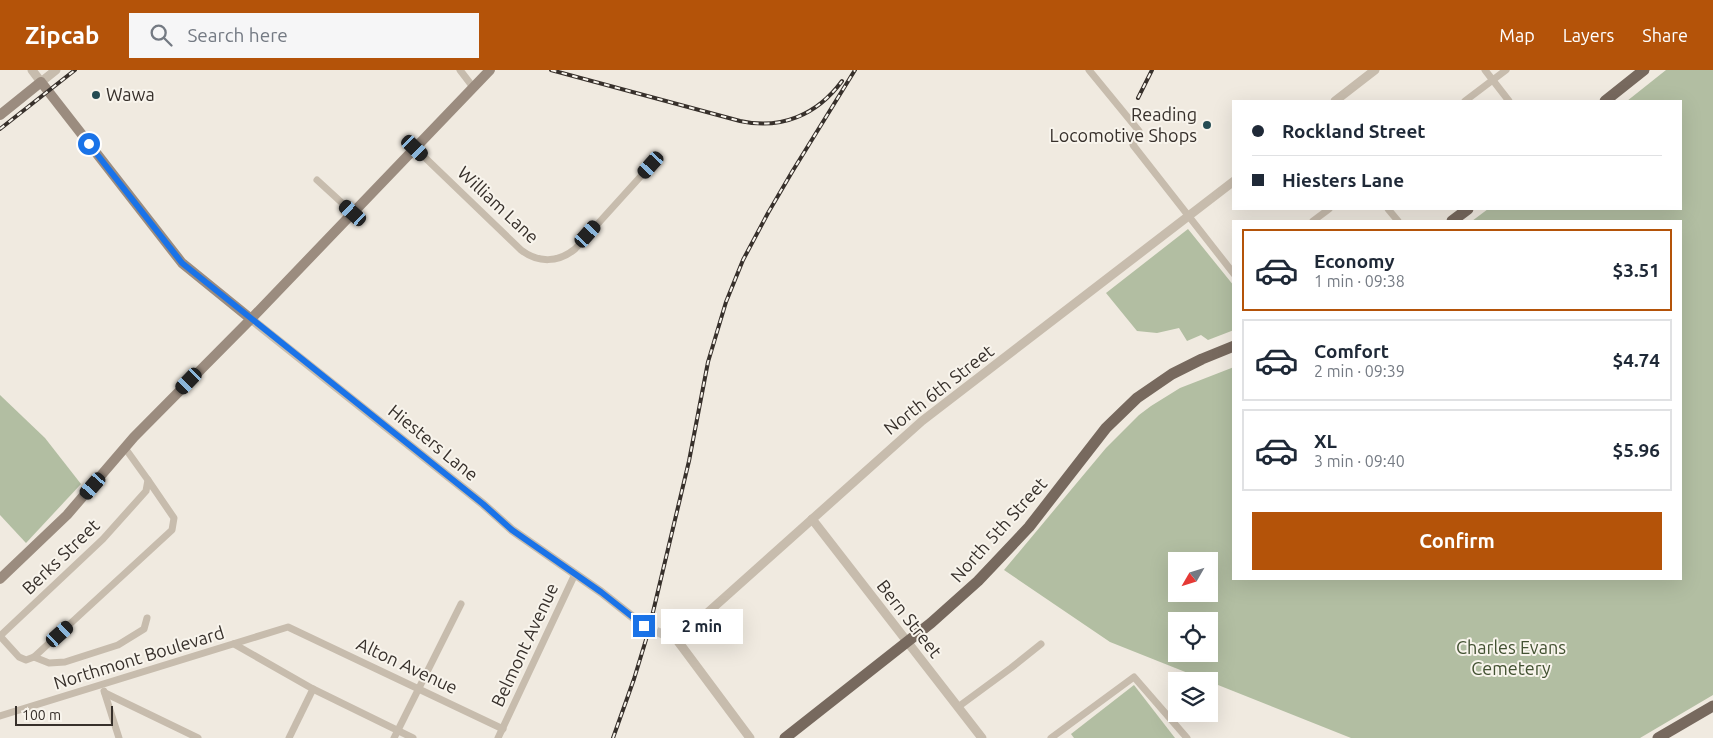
<!DOCTYPE html>
<meta charset="utf-8">
<style>
:root{--surface:#fff;--page:#f6f6f7;--text:#1f2937;--muted:#747a83;--line:#e0e1e3;--accent:#b45309}
body{margin:0;font-family:Ubuntu,sans-serif;background:var(--page);color:var(--text);height:100vh;display:flex;flex-direction:column;font-size:19px;white-space:nowrap}
*{box-sizing:border-box;margin:0}
p{font-size:16px;color:var(--muted)}
.icon{flex:none;width:28px;height:28px;fill:none;stroke:currentColor;stroke-width:2;stroke-linecap:round;stroke-linejoin:round}
.map{position:relative;flex:1;overflow:hidden}
.details{position:absolute;left:1232px;top:150px;width:450px;height:360px;display:flex;flex-direction:column;background:var(--surface);border-radius:0px;box-shadow:0 5px 20px #0002}
.details>*{flex:none}
.banner{position:absolute;left:1232px;top:30px;width:450px;height:110px;border-radius:0px;box-shadow:0 5px 20px #0002;display:grid;align-content:center;height:110px;padding:0 20px;background:var(--surface)}
.needle{width:32px;rotate:231deg}
.controls{position:absolute;left:1168px;top:482px;display:grid;gap:10px}
.controls a{display:grid;place-items:center;width:50px;height:50px;border-radius:0px;background:var(--surface);box-shadow:0 5px 20px #0002;font-size:25px}
.scale{position:absolute;left:15px;bottom:12px;width:98px;box-sizing:border-box;padding-left:5px;border:2px solid #37302b;border-top:0;font-size:14px;line-height:18px;white-space:nowrap;color:#37302b;-webkit-text-stroke:4px #f8f4ec;paint-order:stroke}
.end{position:absolute;width:22px;height:22px;margin:-11px;border:6px solid #1a73e8;background:#fff;box-shadow:0 0 0 2px #fff}
.from{border-radius:50%}
.bubble{position:absolute;height:35px;border-radius:0px;background:var(--surface);box-shadow:0 5px 20px #0002;font-size:16px;font-weight:700;line-height:35px;text-align:center}
.car{position:absolute;width:15px;height:30px;margin:-15px -8px;border-radius:6px;box-shadow:0 0 4px 1px #0007;background:linear-gradient(#222 24%,#8ab4d8 0 40%,#222 0 76%,#8ab4d8 0 86%,#222 0)}
.banner b{display:flex;align-items:center;gap:18px;height:48px;font-size:19px}
.banner b+b{border-top:1px solid var(--line)}
.banner i{width:12px;height:12px;background:var(--text)}
ul{padding:9px 0 0;list-style:none}
li{display:flex;align-items:center;gap:15px;height:82px;margin:0 10px 8px;padding:0 10px;border:2px solid var(--line);border-radius:0px}
li div{flex:1}
li b{display:block;font-size:19px}
li em{font-style:normal;font-weight:700}
li.current{border-color:var(--accent)}
li>.icon{width:45px;height:45px;stroke-width:1.5}
.action{display:flex;gap:10px;margin-top:auto;padding:10px 20px}
.action a{flex:1;height:58px;border-radius:0px;background:var(--accent);color:#fff;font-size:20px;font-weight:700;line-height:58px;text-align:center}
header{display:flex;align-items:center;gap:30px;box-sizing:border-box;height:70px;padding:0 25px;background:var(--accent);color:#fff}
header strong{font-size:24px}
nav{display:flex;gap:28px;margin-inline-start:auto;font-size:18px}
.search{width:350px;height:45px;background:var(--page);display:flex;align-items:center;gap:12px;box-sizing:border-box;padding:0 18px;border-radius:0px;color:var(--muted);font-size:19px}
.map>svg:first-child{display:block}
.green{fill:#b2bea2;fill-rule:evenodd}
.lines{fill:none;stroke-linecap:round;stroke-linejoin:round}
.tertiary-tunnel{stroke:#cbc5bc;stroke-width:9;stroke-dasharray:9 4.5;stroke-linecap:butt}
.minor{stroke:#c7bcad;stroke-width:7}
.tertiary{stroke:#c7bcad;stroke-width:9}
.secondary{stroke:#9b8c7f;stroke-width:10}
.primary{stroke:#77695e;stroke-width:11}
.rail-casing{stroke:#37302b;stroke-width:4}
.rail{stroke:#f8f4ec;stroke-width:2;stroke-dasharray:5.5;stroke-linecap:butt}
.route{stroke:#1a73e8;stroke-width:6}
.poi-dot{fill:#254c53;stroke:#f8f4ec;stroke-width:2}
.labels{text-anchor:middle;stroke-width:4;stroke-linejoin:round;paint-order:stroke}
.poi-label{font-size:18px;fill:#37302b;stroke:#f8f4ec;text-anchor:start}
.street-label{font-size:18px;fill:#37302b;stroke:#f8f4ec}
.park-label{font-size:18px;fill:#435232;stroke:#f8f4ec}
</style>
<header>
<strong>Zipcab</strong>
<div class="search"><svg class="icon" aria-label="search" viewBox="0 0 24 24"><circle cx="10" cy="10" r="6"/><path d="M15 15l6 6"/></svg>Search here</div>
<nav><a>Map</a><a>Layers</a><a>Share</a></nav>
</header>
<div class="map">
<svg width="1713" height="668" viewBox="0 0 1713 668">
<rect width="100%" height="100%" fill="#f0eae0"/>
<!-- green -->
<g class="green">
<path d="M1666,0H1713V625L1640,668H1351L1110,572L1004,500L1106,378L1139,345L1151,336L1180,318L1234,297V509H1681V151H1472L1488,139H1681V31H1627ZM1176,491H1209V524H1176ZM1209,551V584H1176V551Z"/>
<polygon points="1188,159 1234,216 1234,260 1208,270 1201,265 1187,271 1179,258 1157,263 1137,261 1106,223"/>
<polygon points="0,325 45,368 81,414 26,473 0,445"/>
<polygon points="1134,615 1175,668 1074,668 1071,664"/>
</g>
<g class="lines">
<!-- tertiary-tunnel -->
<polyline class="tertiary-tunnel" points="644,556 677,570"/>
<!-- minor -->
<g class="minor">
<polyline points="460,0 473,17"/>
<polyline points="1089,0 1139,61 1133,75 1234,204"/>
<polyline points="1485,0 1509,31"/>
<polyline points="1465,31 1506,0"/>
<path d="M415,78L521,180C538,193 558,193 575,179L651,95"/>
<polyline points="317,110 353,143"/>
<polyline points="1388,139 1398,151"/>
<polyline points="1313,151 1329,139"/>
<polyline points="0,566 19,587 26,590 34,587 172,460 174,448 148,410"/>
<polyline points="0,566 103,469 146,421 148,410 125,378"/>
<polyline points="234,574 313,619 413,668"/>
<polyline points="34,587 49,593 65,592 118,575 144,559 147,548"/>
<polyline points="104,621 119,668"/>
<polyline points="105,623 198,668"/>
<polyline points="958,637 1011,598 1041,574"/>
<polyline points="0,646 288,557 503,659"/>
<polyline points="289,668 313,619"/>
<polyline points="394,668 461,534"/>
<polyline points="498,668 575,504"/>
<polyline points="1051,668 1134,607 1187,668"/>
</g>
<!-- tertiary -->
<g class="tertiary">
<polyline points="32,0 41,12 56,0"/>
<polyline points="1335,31 1375,0"/>
<polyline points="251,249 483,434 512,460 601,522 644,556"/>
<polyline points="812,449 982,668"/>
<polyline points="750,668 677,570 922,351 1234,111"/>
</g>
<!-- secondary -->
<g class="secondary">
<polyline points="0,45 41,12 182,193 251,249"/>
<polyline points="0,509 67,445 134,367 251,249 490,0"/>
</g>
<!-- primary -->
<g class="primary">
<polyline points="1605,31 1644,0"/>
<polyline points="1452,151 1468,139"/>
<polyline points="785,668 931,553 978,511 1029,457 1106,358 1137,328 1172,304 1202,289 1234,276"/>
<polyline points="1658,668 1713,636"/>
</g>
<!-- rail casing -->
<g class="rail-casing">
<g id="rail">
<path d="M551,0L740,51C781,60 817,45 842,11"/>
<polyline points="1138,28 1152,0"/>
<polyline points="0,59 75,0"/>
<polyline points="613,668 634,609 648,563 689,391 708,292 726,232 743,190 768,143 792,102 855,0"/>
</g>
</g>
<!-- rail -->
<use href="#rail" class="rail"/>
</g>
<g class="lines">
<!-- route -->
<polyline class="route" points="89,74 182,193 483,434 512,460 601,522 644,556"/>
</g>
<!-- markers -->
<g class="poi-dot">
<circle cx="96" cy="25" r="5"/>
<circle cx="1207" cy="55" r="5"/>
</g>
<g class="labels">
<!-- poi labels -->
<g class="poi-label">
<text x="106" y="31">Wawa</text>
<text x="1197" y="51" text-anchor="end">Reading<tspan x="1197" dy="21">Locomotive Shops</tspan></text>
</g>
<!-- street labels -->
<g class="street-label">
<text transform="translate(498 135) rotate(43)" y="6">William Lane</text>
<text transform="translate(939 320) rotate(-38)" y="6">North 6th Street</text>
<text transform="translate(433 373) rotate(39)" y="6">Hiesters Lane</text>
<text transform="translate(999 460) rotate(-48)" y="6">North 5th Street</text>
<text transform="translate(61 487) rotate(-44)" y="6">Berks Street</text>
<text transform="translate(909 549) rotate(52)" y="6">Bern Street</text>
<text transform="translate(525 575) rotate(-65)" y="6">Belmont Avenue</text>
<text transform="translate(139 588) rotate(-17)" y="6">Northmont Boulevard</text>
<text transform="translate(407 596) rotate(25)" y="6">Alton Avenue</text>
</g>
<!-- park labels -->
<g class="park-label">
<text x="1511" y="584">Charles Evans<tspan x="1511" dy="21">Cemetery</tspan></text>
</g>
</g>
</svg>
<div class="controls">
<a><svg class="needle" viewBox="-14 -14 28 28"><path d="M0-13l5 13h-10z" fill="#e53935"/><path d="M0 13l5-13h-10z" fill="#747a83"/></svg></a>
<a><svg class="icon" aria-label="locate" viewBox="0 0 24 24"><circle cx="12" cy="12" r="6"/><path d="M12 2v4M12 18v4M2 12h4M18 12h4"/></svg></a>
<a><svg class="icon" aria-label="layers" viewBox="0 0 24 24"><path d="M12 4l9 5-9 5-9-5zM3 14l9 5 9-5"/></svg></a>
</div>
<div class="scale">100 m</div>
<i class="end from" style="left:89px;top:74px"></i>
<i class="end" style="left:644px;top:556px"></i>
<div class="bubble" style="left:661px;top:539px;width:82px">2 min</div>
<i class="car" style="left:415px;top:78px;rotate:134deg"></i>
<i class="car" style="left:651px;top:95px;rotate:222deg"></i>
<i class="car" style="left:353px;top:143px;rotate:312deg"></i>
<i class="car" style="left:588px;top:164px;rotate:42deg"></i>
<i class="car" style="left:189px;top:311px;rotate:224deg"></i>
<i class="car" style="left:93px;top:416px;rotate:221deg"></i>
<i class="car" style="left:60px;top:564px;rotate:48deg"></i>
<div class="banner">
<b><i class="from"></i>Rockland Street</b>
<b><i></i>Hiesters Lane</b>
</div>
<section class="details">
<ul>
<li class="current"><svg class="icon" aria-label="car" viewBox="0 0 24 24"><path d="M5 17H2v-5l4-1 3-4h7l3 4 3 1v5h-3M9 17h6M6 11h13"/><circle cx="7" cy="17" r="2"/><circle cx="17" cy="17" r="2"/></svg><div><b>Economy</b><p>1 min · 09:38</p></div><em>$3.51</em></li>
<li><svg class="icon" aria-label="car" viewBox="0 0 24 24"><path d="M5 17H2v-5l4-1 3-4h7l3 4 3 1v5h-3M9 17h6M6 11h13"/><circle cx="7" cy="17" r="2"/><circle cx="17" cy="17" r="2"/></svg><div><b>Comfort</b><p>2 min · 09:39</p></div><em>$4.74</em></li>
<li><svg class="icon" aria-label="car" viewBox="0 0 24 24"><path d="M5 17H2v-5l4-1 3-4h7l3 4 3 1v5h-3M9 17h6M6 11h13"/><circle cx="7" cy="17" r="2"/><circle cx="17" cy="17" r="2"/></svg><div><b>XL</b><p>3 min · 09:40</p></div><em>$5.96</em></li>
</ul>
<div class="action"><a>Confirm</a></div>
</section>
</div>
